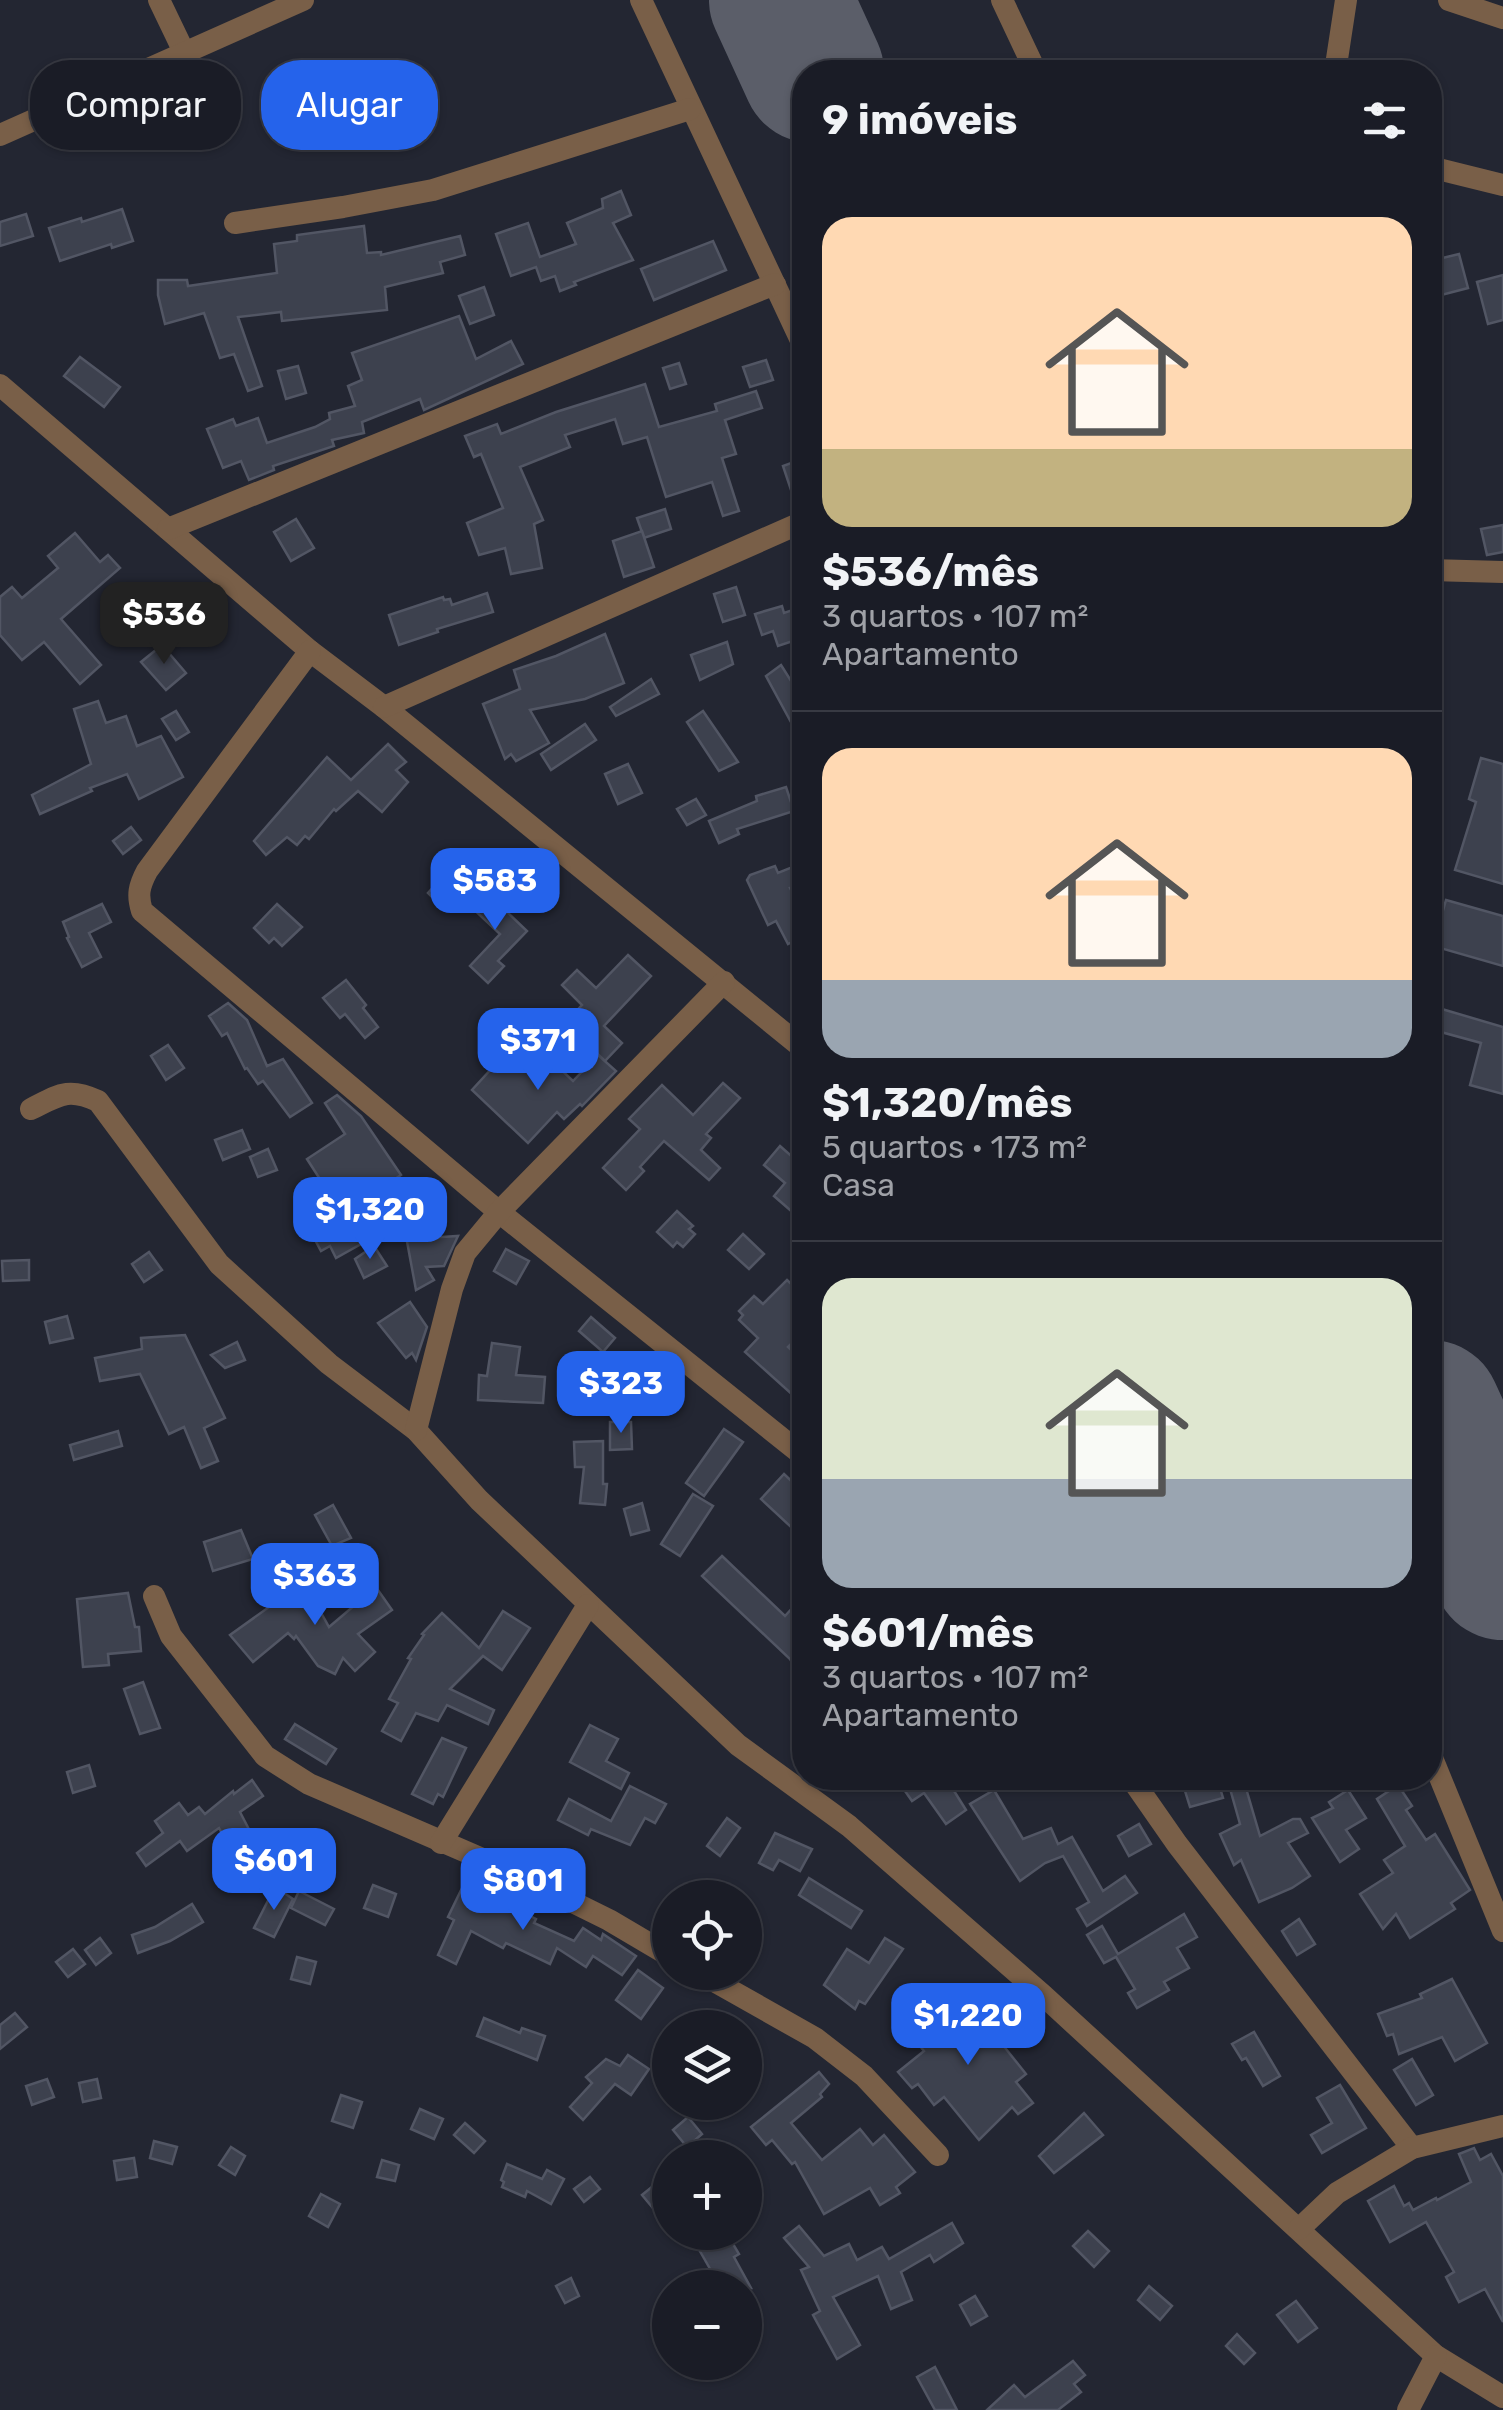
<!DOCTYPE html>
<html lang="pt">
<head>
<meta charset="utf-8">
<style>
	:root { --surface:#1a1c26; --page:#272932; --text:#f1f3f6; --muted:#9fa1a7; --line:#383a43; --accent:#2563eb }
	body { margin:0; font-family:Rubik,sans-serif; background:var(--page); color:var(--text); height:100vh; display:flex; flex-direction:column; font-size:38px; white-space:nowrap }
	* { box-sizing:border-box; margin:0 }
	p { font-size:32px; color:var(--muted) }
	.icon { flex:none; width:55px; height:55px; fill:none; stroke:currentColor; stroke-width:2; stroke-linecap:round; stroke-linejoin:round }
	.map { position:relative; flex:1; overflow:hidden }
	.side { position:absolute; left:792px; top:60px; width:650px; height:1730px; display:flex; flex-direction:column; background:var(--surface); border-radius:40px; box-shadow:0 2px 8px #0004,0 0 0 2px var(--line) }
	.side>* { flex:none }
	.guide { position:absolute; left:30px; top:60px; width:612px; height:90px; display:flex; gap:20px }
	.fabs { position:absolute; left:652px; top:1880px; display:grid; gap:20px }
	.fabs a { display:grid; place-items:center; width:110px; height:110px; border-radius:50%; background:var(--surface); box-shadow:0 2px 8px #0004,0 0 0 2px var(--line); font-size:50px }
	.price { position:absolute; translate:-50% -85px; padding:0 22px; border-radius:20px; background:var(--accent); color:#fff; font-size:32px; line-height:65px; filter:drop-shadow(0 2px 5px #0008) }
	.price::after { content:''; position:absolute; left:50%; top:60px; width:30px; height:22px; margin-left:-15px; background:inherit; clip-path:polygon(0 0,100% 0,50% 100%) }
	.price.selected { background:#222; color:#fff }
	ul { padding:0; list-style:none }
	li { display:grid; align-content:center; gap:20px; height:530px; padding:0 30px }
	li+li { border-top:2px solid var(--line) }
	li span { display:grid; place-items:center; height:310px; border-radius:30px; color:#555 }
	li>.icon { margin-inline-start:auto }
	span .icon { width:180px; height:180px; fill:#fffc; stroke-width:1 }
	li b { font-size:42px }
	h2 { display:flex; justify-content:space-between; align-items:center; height:120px; padding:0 30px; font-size:42px }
	.chip { padding:0 35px; border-radius:40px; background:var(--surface); box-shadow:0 2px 8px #0004,0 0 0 2px var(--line); font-size:35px; line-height:90px }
	.chip.selected { background:var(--accent); color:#fff }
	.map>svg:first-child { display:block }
</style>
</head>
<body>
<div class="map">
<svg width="1503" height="2410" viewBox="0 0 1503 2410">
	<rect width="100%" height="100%" fill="#232632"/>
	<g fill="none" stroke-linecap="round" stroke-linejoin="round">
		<g stroke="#5b5e69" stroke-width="142">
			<path d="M780,0L813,72"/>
			<path d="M1430,1411L1503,1569"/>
		</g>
	</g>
	<g fill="#3d414e" stroke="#525664" stroke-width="2.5">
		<path d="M621,191L631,215L613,223L633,260L574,282L576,285L560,291L555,276L541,281L536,267L511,276L496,234L528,223L540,257L576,244L567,223L603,208L602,199Z"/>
		<path d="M122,209L133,241L112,248L111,244L60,261L49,228L81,218L82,222Z"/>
		<path d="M26,214L33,236L0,246V222Z"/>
		<path d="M364,226L367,253L381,252V255L460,236L465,255L440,262L443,273L385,287L387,310L282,321L281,312L238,317L262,386L248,391L234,354L220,358L204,313L165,324L158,295V280H187L188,286L277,273L274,244L297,241V235Z"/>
		<path d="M713,241L726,270L654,300L641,269Z"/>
		<path d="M1459,254L1468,288L1430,298V261Z"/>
		<path d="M1503,275V320L1488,324L1477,282Z"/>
		<path d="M484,287L494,315L470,324L459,296Z"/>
		<path d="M459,316L476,359L511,341L523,364L424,410L420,399L362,422L364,433L332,440L334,446L273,466L274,470L249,480L241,461L223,468L207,429L233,419L236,426L258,418L267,443L315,427L330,419L329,413L355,406L348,386L362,380L352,353Z"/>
		<path d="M80,357L120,387L104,407L64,376Z"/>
		<path d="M766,360L773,380L750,387L743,367Z"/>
		<path d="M679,363L686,384L670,389L663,368Z"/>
		<path d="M298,366L306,393L286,399L278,371Z"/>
		<path d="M645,384L659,427L717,411L715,404L756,391L762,408L725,420L736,454L722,458L739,511L723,516L712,482L666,497L647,437L623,444L615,419L565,435L570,447L520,467L543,520L534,524L542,568L511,574L505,548L479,555L467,523L503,508L481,454L474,457L465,436L497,424L501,434L556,412Z"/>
		<path d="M805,458V506L797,508L783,466Z"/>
		<path d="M665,509L671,529L644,538L637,518Z"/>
		<path d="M296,519L314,548L291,561L274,532Z"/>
		<path d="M1503,525V552L1487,555L1481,529Z"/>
		<path d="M642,531L654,567L624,577L613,541Z"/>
		<path d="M75,533L100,562L108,555L120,568L61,619L101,665L80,684L44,642L22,660L0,635V597L12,587L22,598L58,568L48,556Z"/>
		<path d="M736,587L745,615L723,622L714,594Z"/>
		<path d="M487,593L493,612L437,629L438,632L399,645L389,615L443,597L444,600L450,599L452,605Z"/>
		<path d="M782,606L784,613L805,606V637L778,646L773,631L762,635L755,614Z"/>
		<path d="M166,615L181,633L166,646L150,629Z"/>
		<path d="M605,634L624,683L585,699L530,710L549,743L516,761L511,754L505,759L483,704L520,689L514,670L556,656Z"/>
		<path d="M727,642L733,664L700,680L691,655Z"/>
		<path d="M162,645L186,673L166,690L141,662Z"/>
		<path d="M781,665L805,703V748L766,676Z"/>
		<path d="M651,679L659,694L616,716L610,707Z"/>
		<path d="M98,701L106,723L126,716L137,746L161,736L183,777L139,799L127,774L90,788L92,791L40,814L32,795L91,764L74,709Z"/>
		<path d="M176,711L189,732L176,740L162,719Z"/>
		<path d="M703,711L738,762L719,771L687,722Z"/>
		<path d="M585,724L596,740L551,770L541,754Z"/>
		<path d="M388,744L406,762L396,770L408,782L382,812L358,791L336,811L334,809L309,839L305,836L297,845L287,837L266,855L254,841L327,757L351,780Z"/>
		<path d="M1481,758L1503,764V884L1455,870L1476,802L1469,799Z"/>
		<path d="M628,764L642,793L618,804L605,774Z"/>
		<path d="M786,787L794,811L737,829L739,834L719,843L709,821L757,801L756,796Z"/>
		<path d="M696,799L706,815L687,825L677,809Z"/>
		<path d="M131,827L141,840L123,854L113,841Z"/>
		<path d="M805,862V882L790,888L805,918V935L788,944L776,921L768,925L747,880L750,875L775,866L778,873Z"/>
		<path d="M446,873L459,886L440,905L428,893Z"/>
		<path d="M485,886L511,910L508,913L527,931L498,961L504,966L488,983L470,966L500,934L468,904Z"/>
		<path d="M1446,900L1503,916V966L1433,946Z"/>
		<path d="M102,904L111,922L89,933L101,957L82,967L67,938L69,937L63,922Z"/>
		<path d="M277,904L302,927L282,946L274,938L269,943L254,928Z"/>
		<path d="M628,955L651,976L604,1026L622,1043L605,1061L565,1023L582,1005L562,985L577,970L596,988Z"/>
		<path d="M346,980L366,1005L363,1008L378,1027L365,1038L345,1014L340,1018L323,998Z"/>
		<path d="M228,1003L247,1020L267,1066L283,1059L312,1103L290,1117L263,1081L258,1084L247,1068L245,1069L227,1033L222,1036L209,1016Z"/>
		<path d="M1435,1007L1503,1027V1094L1470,1085L1481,1043L1430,1029Z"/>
		<path d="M168,1045L184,1068L166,1080L151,1056Z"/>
		<path d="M506,1053L538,1080L554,1063L573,1081L598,1055L616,1071L582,1106L580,1104L564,1119L557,1112L528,1143L472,1090Z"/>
		<path d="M723,1083L740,1098L706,1134L711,1138L701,1150L720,1168L709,1180L664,1141L640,1167L644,1171L626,1190L603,1168L640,1129L629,1119L662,1085L693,1115Z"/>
		<path d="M337,1095L361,1116L401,1175L395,1179L422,1235L426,1234L427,1238L458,1236L444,1266L426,1267L434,1280L416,1290L403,1220L396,1224L378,1188L343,1212L361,1244L336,1258L330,1246L321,1251L307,1225L318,1219L316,1214L336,1204L307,1159L345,1134L325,1103Z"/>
		<path d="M242,1130L250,1149L223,1160L215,1140Z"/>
		<path d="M780,1146L805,1168V1223L774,1196L785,1183L764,1165Z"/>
		<path d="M268,1149L277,1170L258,1177L250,1157Z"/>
		<path d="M677,1211L693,1226L689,1229L695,1234L683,1247L677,1242L673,1247L657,1232Z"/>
		<path d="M743,1234L764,1254L749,1269L728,1250Z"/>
		<path d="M374,1246L387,1266L364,1278L355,1259Z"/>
		<path d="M506,1249L529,1261L516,1284L494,1271Z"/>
		<path d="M149,1252L162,1270L144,1282L132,1264Z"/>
		<path d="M29,1260V1280L3,1281L2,1261Z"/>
		<path d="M787,1280L805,1297V1330L788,1347L805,1363V1386L795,1397L745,1352L758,1338L739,1320L743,1315L739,1311L754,1296L763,1304Z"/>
		<path d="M410,1302L427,1327L416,1360L412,1353L406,1358L378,1323Z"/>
		<path d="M67,1316L73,1338L50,1343L45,1322Z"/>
		<path d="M591,1317L615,1338L603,1352L579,1331Z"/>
		<path d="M185,1335L225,1418L204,1428L218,1461L201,1468L184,1427L169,1434L140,1374L100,1381L95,1358L142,1349L141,1338Z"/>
		<path d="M237,1342L245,1360L225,1368L211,1355Z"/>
		<path d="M492,1343L520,1347L516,1375L545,1377L543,1403L478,1400L479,1375L487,1376Z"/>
		<path d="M610,1422H631L632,1449L610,1450Z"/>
		<path d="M724,1429L743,1442L704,1496L686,1483Z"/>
		<path d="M118,1431L122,1446L74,1460L70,1445Z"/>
		<path d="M603,1441V1484H607L605,1505L580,1503L584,1467H575L574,1442Z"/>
		<path d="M784,1474L805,1494V1540L761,1499Z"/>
		<path d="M693,1494L713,1506L680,1556L661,1544Z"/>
		<path d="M642,1503L649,1530L631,1535L624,1509Z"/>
		<path d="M333,1505L351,1538L332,1546L315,1515Z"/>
		<path d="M241,1530L253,1559L213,1571L204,1542Z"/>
		<path d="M722,1556L785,1616L805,1594V1683L790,1659L702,1576Z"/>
		<path d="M304,1582L329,1627L355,1605L351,1599L373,1583L392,1610L358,1634L375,1652L355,1671L343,1658L335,1674L318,1666L296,1636L294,1639L288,1633L253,1662L230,1635Z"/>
		<path d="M128,1593L135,1627H139L141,1651L108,1654L109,1665L83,1667L77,1599Z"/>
		<path d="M503,1611L530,1628L502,1670L483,1656L450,1689L494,1710L488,1724L447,1705L438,1721L416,1713L401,1741L382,1731L398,1703L389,1699L411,1659L408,1658L424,1635L422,1634L442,1613L479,1648Z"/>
		<path d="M143,1682L160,1728L140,1734L124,1689Z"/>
		<path d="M295,1724L336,1749L326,1764L285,1739Z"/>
		<path d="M590,1725L618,1739L606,1761L629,1773L621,1789L570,1762Z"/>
		<path d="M442,1738L466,1748L443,1797L438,1794L433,1804L412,1794Z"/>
		<path d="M89,1765L95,1786L73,1793L67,1772Z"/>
		<path d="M910,1778H946L966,1810L946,1824L924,1793L912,1801L900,1784Z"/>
		<path d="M1181,1778H1217L1223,1798L1190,1807Z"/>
		<path d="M1227,1778H1243L1260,1836L1293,1819H1300L1308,1833L1288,1843L1310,1876L1292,1888L1259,1902L1241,1860L1234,1865L1220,1834L1240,1824Z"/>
		<path d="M252,1780L263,1796L240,1812L256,1843L234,1854L219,1828L187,1851L180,1841L146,1866L137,1853L163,1833L155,1821L179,1803L188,1815L199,1807L205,1814L233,1791L234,1794Z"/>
		<path d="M1398,1785L1412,1806L1406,1810L1426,1840L1435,1834L1470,1890L1451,1903L1455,1909L1410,1938L1396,1914L1383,1929L1360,1894L1393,1873L1384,1860L1405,1846L1377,1799Z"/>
		<path d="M630,1786L666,1804L655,1823L645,1818L630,1845L591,1829L588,1835L558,1820L569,1799L611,1821Z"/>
		<path d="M994,1790L1023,1839L1051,1828L1058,1844L1072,1837L1103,1891L1125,1876L1137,1893L1087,1926L1077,1909L1089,1902L1063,1856L1045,1863L1020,1881L970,1804Z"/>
		<path d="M1348,1790L1366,1818L1346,1830L1359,1849L1340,1862L1312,1818L1333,1808L1329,1802Z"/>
		<path d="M727,1818L740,1828L720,1856L707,1846Z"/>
		<path d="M1139,1824L1151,1844L1129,1856L1118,1836Z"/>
		<path d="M775,1833L812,1849L800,1871L779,1860L773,1870L759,1863Z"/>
		<path d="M809,1878L862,1911L851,1928L799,1895Z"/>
		<path d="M465,1882L536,1919L534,1923L574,1941L583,1928L601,1940L603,1934L636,1956L622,1975L593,1956L586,1967L557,1948L550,1964L506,1943L503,1948L471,1931L456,1964L438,1955L454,1920L448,1917Z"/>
		<path d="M373,1885L396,1894L388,1917L364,1908Z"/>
		<path d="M275,1887L293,1899L274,1937L254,1928Z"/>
		<path d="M299,1891L334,1909L325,1925L291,1908Z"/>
		<path d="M192,1904L203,1922L170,1941L138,1953L132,1935L155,1927Z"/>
		<path d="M1184,1914L1197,1937L1177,1948L1189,1968L1164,1982L1169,1990L1137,2008L1128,1993L1135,1989L1116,1957L1104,1963L1087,1935L1102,1926L1118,1954Z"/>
		<path d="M1299,1919L1315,1944L1297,1955L1282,1931Z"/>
		<path d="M100,1938L111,1953L96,1965L85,1950Z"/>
		<path d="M885,1938L903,1949L865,2004L859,2001L855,2009L824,1985L847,1949L869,1963Z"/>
		<path d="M73,1949L85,1964L68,1977L56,1962Z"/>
		<path d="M297,1957L316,1962L310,1984L291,1979Z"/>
		<path d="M638,1970L663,1988L641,2019L616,2000Z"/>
		<path d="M1452,1979L1487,2043L1455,2061L1442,2037L1399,2054L1393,2034L1387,2036L1378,2014L1422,1998L1420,1994Z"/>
		<path d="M973,1998L996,2027L999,2025L1009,2038L1002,2044L1026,2074L1016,2082L1033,2103L1018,2114L1012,2107L979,2140L944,2097L934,2105L918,2084L912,2088L898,2072L924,2051L912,2036L946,2009L951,2016Z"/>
		<path d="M15,2013L27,2027L0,2049V2025Z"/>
		<path d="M484,2018L520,2033L522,2028L545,2036L537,2060L477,2036Z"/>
		<path d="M1254,2032L1280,2076L1263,2086L1246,2058L1242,2060L1232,2044Z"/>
		<path d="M628,2055L649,2069L631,2095L615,2084L583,2120L570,2107L592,2083L586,2077L606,2059L620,2066Z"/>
		<path d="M1412,2059L1433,2095L1416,2105L1394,2070Z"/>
		<path d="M819,2072L829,2084L820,2094L822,2097L791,2123L822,2160L860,2129L873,2145L884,2135L915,2172L896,2187L900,2193L880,2205L870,2188L824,2214L795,2162L792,2164L772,2140L766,2145L751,2127Z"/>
		<path d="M47,2079L54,2097L32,2105L26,2086Z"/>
		<path d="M97,2079L101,2098L83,2102L79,2083Z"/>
		<path d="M1340,2085L1366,2128L1322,2153L1311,2135L1332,2123L1317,2098Z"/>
		<path d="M341,2095L362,2102L353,2128L332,2121Z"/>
		<path d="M420,2109L443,2119L434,2139L411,2129Z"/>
		<path d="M1084,2113L1103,2135L1054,2173L1039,2156Z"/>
		<path d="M688,2117L702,2134L687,2147L673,2130Z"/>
		<path d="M465,2123L485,2141L474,2153L454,2135Z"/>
		<path d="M154,2141L177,2147L172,2164L150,2158Z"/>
		<path d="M231,2147L245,2156L235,2175L219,2165Z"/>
		<path d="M1474,2148L1480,2160L1491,2154L1503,2176V2322L1485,2289L1459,2302L1446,2277L1454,2272L1426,2222L1390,2242L1368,2201L1394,2186L1404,2206L1409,2203L1413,2210L1436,2198L1437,2200L1471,2182L1459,2154Z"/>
		<path d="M134,2158L137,2177L117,2180L114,2161Z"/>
		<path d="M382,2160L399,2165L395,2181L377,2177Z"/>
		<path d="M507,2164L542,2179L547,2170L564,2179L551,2204L527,2191L525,2197L502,2187L504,2182L501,2180Z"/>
		<path d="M590,2177L600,2189L584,2202L574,2189Z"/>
		<path d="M658,2182L670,2197V2202L657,2213L642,2195Z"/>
		<path d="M321,2194L340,2204L328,2227L309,2216Z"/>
		<path d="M952,2223L963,2243L934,2262L930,2255L901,2272L912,2300L891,2309L878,2276L833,2297L860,2345L837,2359L813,2315L820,2311L801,2270L809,2267L784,2238L799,2226L824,2256L849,2244L857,2260L882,2247L889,2259Z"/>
		<path d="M1088,2231L1109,2251L1094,2267L1073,2246Z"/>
		<path d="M700,2232H726L739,2254L734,2257L751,2288H721L697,2246L706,2241Z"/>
		<path d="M571,2278L579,2296L565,2303L556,2286Z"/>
		<path d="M1149,2286L1172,2306L1160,2320L1138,2300Z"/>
		<path d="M975,2296L987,2316L971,2325L960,2305Z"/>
		<path d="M1296,2301L1317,2328L1298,2342L1277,2315Z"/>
		<path d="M1237,2334L1255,2353L1244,2364L1226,2346Z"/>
		<path d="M1073,2361L1085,2375L1074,2384L1081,2392L1058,2410H987L1014,2385L1025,2397Z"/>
		<path d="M935,2367L957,2410H935L917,2377Z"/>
	</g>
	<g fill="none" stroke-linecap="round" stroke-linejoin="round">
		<g stroke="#795f48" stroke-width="22">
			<path d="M159,0L184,52"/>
			<path d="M641,0L805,349"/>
			<path d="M1002,0L1036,72"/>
			<path d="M1449,0L1503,18"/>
			<path d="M1335,72L1346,0"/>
			<path d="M0,135L303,0"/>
			<path d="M1430,167L1503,185"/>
			<path d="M235,223L343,207L433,190L690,109"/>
			<path d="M0,385L310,651L384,707L805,1050"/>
			<path d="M168,529L775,284"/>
			<path d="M1430,570L1503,572"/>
			<path d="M310,651L147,871C139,886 137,895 142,911L499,1212L805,1457"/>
			<path d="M384,707L805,521"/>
			<path d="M31,1109C59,1095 68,1087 98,1101L219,1264L329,1364L416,1430L479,1500L738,1745L849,1826L1044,1996L1436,2356L1503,2397"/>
			<path d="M416,1430L452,1289L465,1253L499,1212L724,982"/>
			<path d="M154,1596L171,1636L265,1756L309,1784L508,1870L609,1920L670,1956"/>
			<path d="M1430,1753L1503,1931"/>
			<path d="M1131,1778L1177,1844L1412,2148"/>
			<path d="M441,1843L588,1605"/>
			<path d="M698,1972L815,2038L864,2076L938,2155"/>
			<path d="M1299,2229L1337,2193L1412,2148L1503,2126"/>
			<path d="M1408,2410L1436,2356"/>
		</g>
	</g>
</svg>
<div class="fabs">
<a><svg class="icon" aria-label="locate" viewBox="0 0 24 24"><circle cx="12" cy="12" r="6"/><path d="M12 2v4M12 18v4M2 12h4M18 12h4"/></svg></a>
<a><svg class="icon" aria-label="layers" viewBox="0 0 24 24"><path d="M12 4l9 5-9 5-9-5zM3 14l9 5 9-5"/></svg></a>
<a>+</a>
<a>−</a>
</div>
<b class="price selected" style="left:164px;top:667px">$536</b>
<b class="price" style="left:495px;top:933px">$583</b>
<b class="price" style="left:538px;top:1093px">$371</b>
<b class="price" style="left:370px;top:1262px">$1,320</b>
<b class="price" style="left:621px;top:1436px">$323</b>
<b class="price" style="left:315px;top:1628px">$363</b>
<b class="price" style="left:274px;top:1913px">$601</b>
<b class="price" style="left:523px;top:1933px">$801</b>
<b class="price" style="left:968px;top:2068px">$1,220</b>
<div class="guide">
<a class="chip">Comprar</a>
<a class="chip selected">Alugar</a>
</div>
<section class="side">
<h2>9 imóveis<svg class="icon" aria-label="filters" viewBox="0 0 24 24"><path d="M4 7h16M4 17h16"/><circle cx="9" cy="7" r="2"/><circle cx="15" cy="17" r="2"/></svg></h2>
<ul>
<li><span style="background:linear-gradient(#ffd9b3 75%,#c2b280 0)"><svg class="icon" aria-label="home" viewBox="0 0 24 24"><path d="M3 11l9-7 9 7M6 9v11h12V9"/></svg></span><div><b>$536/mês</b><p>3 quartos · 107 m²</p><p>Apartamento</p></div></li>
<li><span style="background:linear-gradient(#ffd9b3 75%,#9aa5b1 0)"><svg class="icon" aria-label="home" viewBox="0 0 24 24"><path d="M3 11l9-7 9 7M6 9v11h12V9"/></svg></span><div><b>$1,320/mês</b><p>5 quartos · 173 m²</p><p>Casa</p></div></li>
<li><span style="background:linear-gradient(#dfe7d0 65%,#9aa5b1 0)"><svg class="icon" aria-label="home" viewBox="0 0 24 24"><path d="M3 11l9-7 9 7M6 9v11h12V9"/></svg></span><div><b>$601/mês</b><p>3 quartos · 107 m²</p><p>Apartamento</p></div></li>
</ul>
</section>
</div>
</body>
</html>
